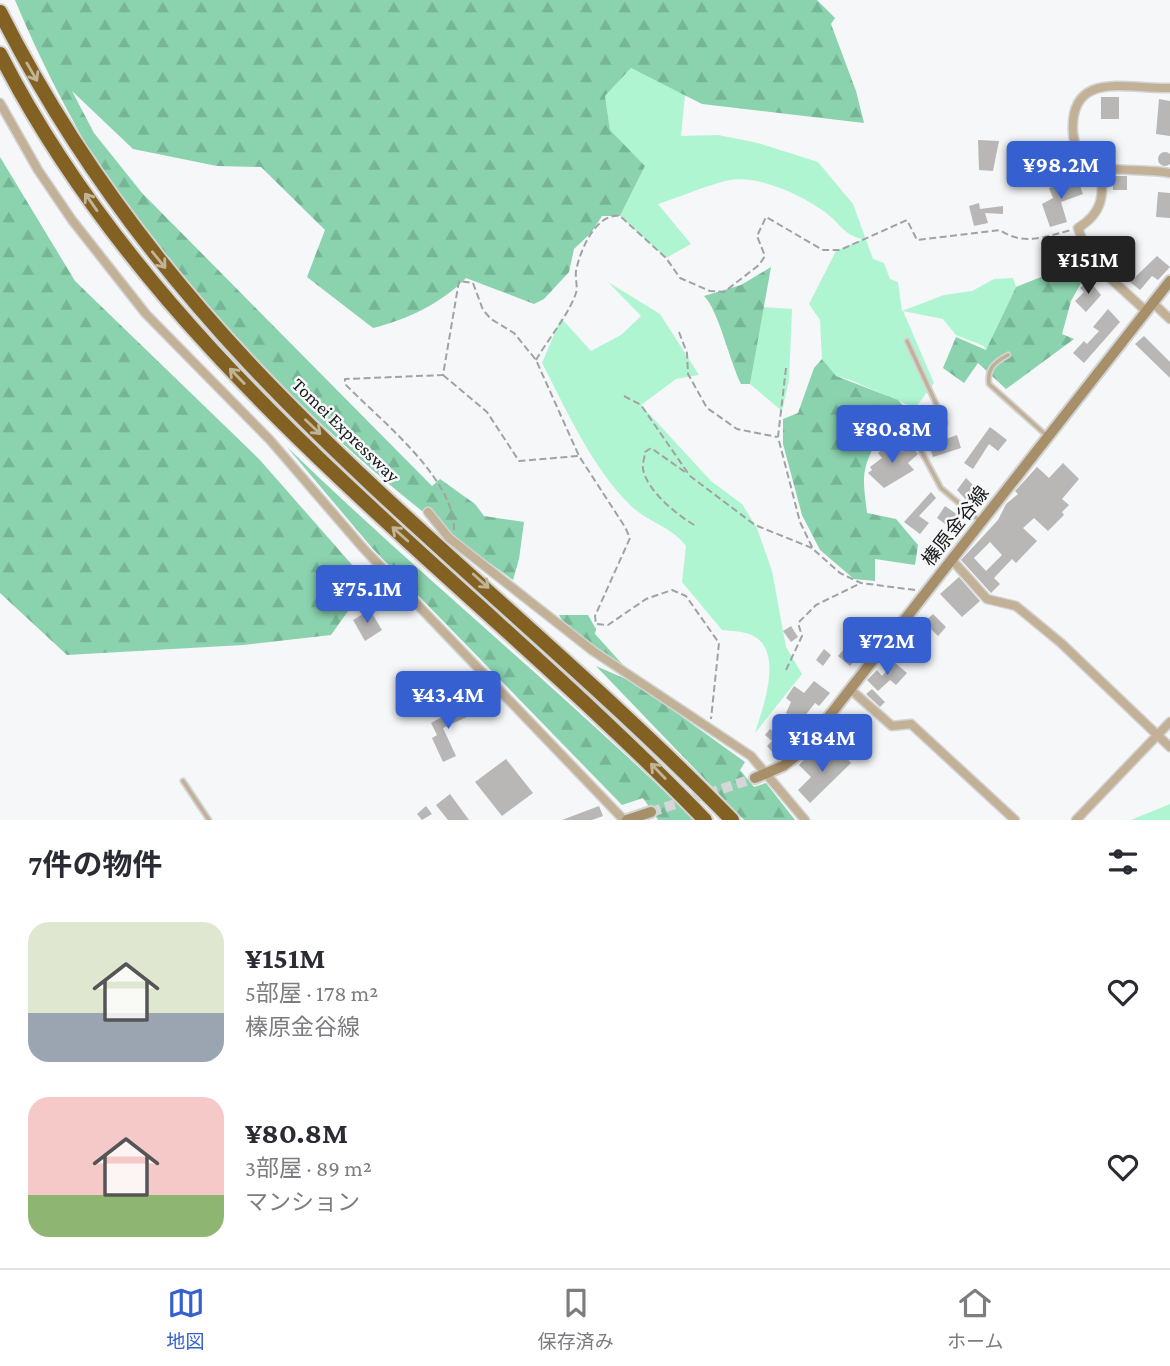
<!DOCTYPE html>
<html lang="ja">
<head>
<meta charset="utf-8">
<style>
	:root { --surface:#fff; --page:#f2f2f3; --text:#2b2b33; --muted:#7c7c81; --line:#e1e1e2; --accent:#365fcf }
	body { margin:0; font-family:"Crimson Pro","Noto Sans JP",serif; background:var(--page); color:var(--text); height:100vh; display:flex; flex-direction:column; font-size:26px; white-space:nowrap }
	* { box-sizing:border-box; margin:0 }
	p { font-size:23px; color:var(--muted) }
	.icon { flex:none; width:38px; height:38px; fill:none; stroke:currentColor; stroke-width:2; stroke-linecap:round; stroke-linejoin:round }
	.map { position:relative; height:820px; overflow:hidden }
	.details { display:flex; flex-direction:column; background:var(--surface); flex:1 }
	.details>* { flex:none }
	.price { position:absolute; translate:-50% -60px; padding:0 16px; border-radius:7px; background:var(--accent); color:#fff; font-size:23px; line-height:46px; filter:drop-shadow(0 2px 4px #0008) }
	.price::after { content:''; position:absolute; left:50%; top:42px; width:21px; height:16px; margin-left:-10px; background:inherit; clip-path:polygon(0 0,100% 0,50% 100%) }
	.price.active { background:#222; color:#fff }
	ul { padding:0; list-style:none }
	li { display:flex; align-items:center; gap:21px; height:175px; padding:0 28px }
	li span { display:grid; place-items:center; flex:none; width:196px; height:140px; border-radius:21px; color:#555 }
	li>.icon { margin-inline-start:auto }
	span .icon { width:84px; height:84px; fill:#fffc; stroke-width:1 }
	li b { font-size:30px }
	h2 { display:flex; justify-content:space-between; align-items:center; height:84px; padding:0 28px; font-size:30px }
	.menu { display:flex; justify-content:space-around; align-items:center; height:98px; border-top:2px solid var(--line); background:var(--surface); font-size:19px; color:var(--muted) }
	.menu a { display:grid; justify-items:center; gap:4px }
	.menu .active { color:var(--accent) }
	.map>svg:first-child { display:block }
</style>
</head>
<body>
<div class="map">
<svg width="1170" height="820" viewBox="0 0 1170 820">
	<defs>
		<pattern id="forest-firs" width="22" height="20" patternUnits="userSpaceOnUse" patternTransform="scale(1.75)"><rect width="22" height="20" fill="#8ad3ae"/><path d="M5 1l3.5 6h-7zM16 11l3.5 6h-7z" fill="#76b595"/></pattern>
	</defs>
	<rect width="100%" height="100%" fill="#f5f7f8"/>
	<g fill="#b0f5d2">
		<path d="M631,68L685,95L681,136L718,135L758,143L818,162L853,204L873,259L884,263L890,279L898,282L902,311L944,295L972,291L994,279L1013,278L1016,287L986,350L984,346L956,335L943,319L903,311L934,383L915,408L848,379L835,376L822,359L820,320L809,304L836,251L863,239C844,236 839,222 825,212C800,194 756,173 725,181C702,187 680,197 658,204L691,244L666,258L620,216L645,166L610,131L605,96Z"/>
		<path d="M608,282L660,314L699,375L676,379L641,405L711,481L742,504L757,528L772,571L786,647L802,674L755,733C763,707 786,647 749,634C741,631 731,631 722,630L682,582L686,546C671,526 647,522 630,505C591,466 567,411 542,363L561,318L591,351L621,335L641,316Z"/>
		<path d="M763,307L792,309L789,380L782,411L750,384Z"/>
		<path d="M1170,804V820H1131Z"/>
	</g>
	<g fill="url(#forest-firs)">
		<path d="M15,0H817L835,18L831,24L856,91L864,123L702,104L631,68L605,96L610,130L645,166L620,216H602L591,233L574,249L569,272L544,299L534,304L466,278C442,303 406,320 373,328L307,277L325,230L261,167L217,166L133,149L72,91L94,133L142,193L432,486L440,479L475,504L484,516L524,522L519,559L513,580C380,485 255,372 156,242C138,219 116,196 101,170C69,116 39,58 15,0Z"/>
		<path d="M0,157L75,281L259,459L368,583L331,635L243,645L67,655L0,593Z"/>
		<path d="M1059,259L1080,271L1084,278L1071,301L1062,334L1074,339L1006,389L978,363L964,383L943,368L956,337L986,350L1016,287L1051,273Z"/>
		<path d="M771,267L750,384H741C730,362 718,309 704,296L741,285Z"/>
		<path d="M822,359L836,376L898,400L928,433L878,439C860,471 863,478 867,513L896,519L918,545L915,565L875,559V581L854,579L820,550L802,515L783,444V419L798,413L814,368Z"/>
		<path d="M287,447C419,575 562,691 694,820H658L643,798L622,805L373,549Z"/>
		<path d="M559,615H588L596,629L595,634L624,666C602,653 571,638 559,615Z"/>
		<path d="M596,666L635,683L745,762L740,770L754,787L766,783L795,820H744Z"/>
	</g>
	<g fill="#b8b7b6" fill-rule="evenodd">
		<rect x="1101" y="97" width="18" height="22"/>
		<path d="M1159,99L1170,101V136L1156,134Z"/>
		<path d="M978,140L999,141L993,171L979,170Z"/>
		<circle cx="1165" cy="159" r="7"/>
		<path d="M1112,176H1127V190H1113Z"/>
		<path d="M1077,178L1083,194L1061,202L1067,222L1050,227L1042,204L1053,198L1049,188Z"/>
		<path d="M1158,192L1170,193V218L1156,217Z"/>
		<path d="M979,203L980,209L1003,206V214L985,213L988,223L974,226L969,206Z"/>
		<path d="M1075,244L1085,264L1065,267L1063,249Z"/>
		<path d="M1157,256L1170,267L1158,280L1152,276L1140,290L1130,282Z"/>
		<path d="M1086,266L1093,272L1083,283L1076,277Z"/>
		<path d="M1089,280L1101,295L1086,312L1075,301L1084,292L1080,288Z"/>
		<path d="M1108,309L1120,322L1084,363L1073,353L1084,341L1087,344L1099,331L1093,327Z"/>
		<path d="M1144,336L1170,362V378L1135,344Z"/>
		<path d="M990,427L1007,440L998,451L989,444L973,469L964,463Z"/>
		<path d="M957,435L961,448L933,457L929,445Z"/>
		<path d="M891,441L902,452L910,445L918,454L908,463L914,470L884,488L868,473L872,470L870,467L882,458L878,453Z"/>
		<path d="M1063,463L1079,479L1062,499L1069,505L1062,512L1064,515L1048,531L1034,518L1023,528L1037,541L1016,563L1012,559L994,578L1000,584L991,593L961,560L998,520L1006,504L1018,494L1015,491L1037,467L1049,478ZM990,542L1002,555L986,571L974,558Z"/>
		<path d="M966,478L981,493L970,504L957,490Z"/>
		<path d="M931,492L936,498L919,516L929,523L920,534L904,522Z"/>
		<path d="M945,506L965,520L956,532L937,518Z"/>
		<path d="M959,577L980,601L962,617L940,594Z"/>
		<path d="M370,610L382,630L365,641L353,620Z"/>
		<path d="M933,614L946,627L938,636L924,622Z"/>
		<path d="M916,622L925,631L917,639L915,637L895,662L887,655Z"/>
		<path d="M791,626L798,637L791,642L783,631Z"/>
		<path d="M824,649L831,655L823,666L816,660Z"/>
		<path d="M844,649L856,659L850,666L838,656Z"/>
		<path d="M894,662L907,673L896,685L890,680L878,691L867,680L877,670L882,676Z"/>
		<path d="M814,681L830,693L819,706L815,703L800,722L786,713L791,702L786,698L794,686L804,693Z"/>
		<path d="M872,689L885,702L880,707L866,694Z"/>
		<path d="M463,702L469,716L443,728L456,756L443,762L432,738L437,735L431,723L455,710L452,706Z"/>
		<path d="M780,726L794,741L785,752L781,748L774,754L767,746L772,741L765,735L770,729L774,732Z"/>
		<path d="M835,733L841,738L832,748L826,742Z"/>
		<path d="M839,749L851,763L810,803L798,790L811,777L799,765L809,754L822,765Z"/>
		<path d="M506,759L533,793L502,816L475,782Z"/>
		<path d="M450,794L469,820H448L436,805Z"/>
		<path d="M426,806L432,814L422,820L417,814Z"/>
		<path d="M599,806L603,816L592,820H562Z"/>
	</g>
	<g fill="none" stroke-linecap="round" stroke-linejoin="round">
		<path stroke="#d4d6d7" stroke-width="10" stroke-dasharray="10 5" stroke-linecap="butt" d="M651,812L755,778"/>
		<defs>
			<g id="lane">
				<path d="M907,341L945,423L939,433L915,442"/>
				<path d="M1008,355C995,362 987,368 989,384L1046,435"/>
				<path d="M882,425L899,426L919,447L941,488L980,521"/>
				<path d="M183,781L209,820"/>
			</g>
			<g id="street">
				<path d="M1170,88C1130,90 1069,68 1073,133C1074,144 1080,160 1090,164C1111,173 1146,168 1170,173"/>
				<path d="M0,103L38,170L72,220L146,314L270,440L363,548L624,820"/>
				<path d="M1101,168C1104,195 1103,213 1078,228L1089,259L1146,311"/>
				<path d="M1153,303L1170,319"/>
				<path d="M428,512L449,538L593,651L751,756L805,820"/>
				<path d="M952,560L987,599L1016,606L1061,643L1170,747"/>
				<path d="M850,689L892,726L911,724L1015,820"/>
				<path d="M1076,820L1170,722"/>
			</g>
			<g id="secondary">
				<path d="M755,778L783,766L801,752L1170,281"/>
				<path d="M627,820L651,812"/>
			</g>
			<g id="highway">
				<path d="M0,12C65,141 149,256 248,362C399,523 577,661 732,820"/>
				<path d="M0,54C161,370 465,571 705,820"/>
			</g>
		</defs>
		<use href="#lane" stroke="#d2d3d4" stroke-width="7"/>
		<use href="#street" stroke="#d2d3d4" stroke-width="11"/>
		<use href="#secondary" stroke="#d2d3d4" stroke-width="14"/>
		<use href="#highway" stroke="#d2d3d4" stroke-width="18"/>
		<g stroke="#a1a2a3" stroke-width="2" stroke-dasharray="7 3.5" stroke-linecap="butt">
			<path d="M679,332L687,353L688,374L707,408L737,429L777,437"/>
			<path d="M536,360C548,339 568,316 576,293C578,287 575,278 576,271C580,251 595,213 620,216L666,258L680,278L710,291L724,292L759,265L765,256L757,236L766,217L823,250H840L907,220L917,240L1000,230C1023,246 1045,237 1071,230"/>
			<path d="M786,368L778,437L800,522L813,549L840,573L861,583L915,590"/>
			<path d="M443,375L487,412L519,461L578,456"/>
			<path d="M624,396L641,405L690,476L755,525L812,548"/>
			<path d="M685,472L651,448L645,452C645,457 642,464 643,469C647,491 678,516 696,526"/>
			<path d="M454,530C455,478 379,419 345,384V379L443,375L459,281L473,283L483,310L491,319L514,333L536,360L579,456L625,527L630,538L595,616L596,624L608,625L646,599L672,590L686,596L719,643L711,719"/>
			<path d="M786,670L802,636L798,623L816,605L859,584"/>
		</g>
		<use href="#lane" stroke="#c2b197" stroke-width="3.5"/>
		<use href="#street" stroke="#c2b197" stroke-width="8"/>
		<use href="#secondary" stroke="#a78f69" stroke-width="10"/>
		<use href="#highway" stroke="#836123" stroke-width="14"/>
	</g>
	<defs><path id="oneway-shaft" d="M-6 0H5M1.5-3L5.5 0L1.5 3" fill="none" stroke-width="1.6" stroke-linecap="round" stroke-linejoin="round" transform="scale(1.75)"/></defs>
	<g stroke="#c2b498">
		<use href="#oneway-shaft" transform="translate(32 72) rotate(60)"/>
		<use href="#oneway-shaft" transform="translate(91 202) rotate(-125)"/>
		<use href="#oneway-shaft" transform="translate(159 260) rotate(51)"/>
		<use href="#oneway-shaft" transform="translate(237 376) rotate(-134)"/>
		<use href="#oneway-shaft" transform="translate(313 427) rotate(44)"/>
		<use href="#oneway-shaft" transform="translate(400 534) rotate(-138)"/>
		<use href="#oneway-shaft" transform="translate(481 581) rotate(42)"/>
		<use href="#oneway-shaft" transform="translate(658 771) rotate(-134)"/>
	</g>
	<g text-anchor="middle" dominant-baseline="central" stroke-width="5" stroke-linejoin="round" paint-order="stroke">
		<g font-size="19" fill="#181919" stroke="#f5f7f8">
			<text transform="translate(346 430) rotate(44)">Tomei Expressway</text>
			<text transform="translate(955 526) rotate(-52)">榛原金谷線</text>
		</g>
	</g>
</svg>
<b class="price" style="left:1061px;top:201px">¥98.2M</b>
<b class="price active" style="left:1088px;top:296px">¥151M</b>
<b class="price" style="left:892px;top:465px">¥80.8M</b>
<b class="price" style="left:367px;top:625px">¥75.1M</b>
<b class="price" style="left:887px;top:677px">¥72M</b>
<b class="price" style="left:448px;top:731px">¥43.4M</b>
<b class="price" style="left:822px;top:774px">¥184M</b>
</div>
<section class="details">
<h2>7件の物件<svg class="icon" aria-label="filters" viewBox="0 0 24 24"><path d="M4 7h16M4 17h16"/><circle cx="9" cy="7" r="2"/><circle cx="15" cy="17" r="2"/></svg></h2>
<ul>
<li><span style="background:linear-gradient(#dfe7d0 65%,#9aa5b1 0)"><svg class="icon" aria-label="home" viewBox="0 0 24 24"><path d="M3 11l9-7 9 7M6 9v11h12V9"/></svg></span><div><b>¥151M</b><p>5部屋 · 178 m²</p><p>榛原金谷線</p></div><svg class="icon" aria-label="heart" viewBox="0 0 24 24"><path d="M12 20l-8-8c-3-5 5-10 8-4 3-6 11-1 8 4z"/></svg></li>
<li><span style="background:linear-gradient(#f6c9c9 70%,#8fb573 0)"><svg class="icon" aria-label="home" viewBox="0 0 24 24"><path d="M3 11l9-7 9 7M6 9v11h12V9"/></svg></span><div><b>¥80.8M</b><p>3部屋 · 89 m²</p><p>マンション</p></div><svg class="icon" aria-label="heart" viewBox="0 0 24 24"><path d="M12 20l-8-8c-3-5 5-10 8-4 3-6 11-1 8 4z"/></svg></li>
</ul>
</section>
<nav class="menu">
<a class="active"><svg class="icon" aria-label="map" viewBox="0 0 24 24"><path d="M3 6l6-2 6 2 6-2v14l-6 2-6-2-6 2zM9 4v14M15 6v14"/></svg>地図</a>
<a><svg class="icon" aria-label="saved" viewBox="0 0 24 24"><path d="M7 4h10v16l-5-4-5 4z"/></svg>保存済み</a>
<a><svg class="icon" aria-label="home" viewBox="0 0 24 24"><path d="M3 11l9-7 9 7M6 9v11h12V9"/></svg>ホーム</a>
</nav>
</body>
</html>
